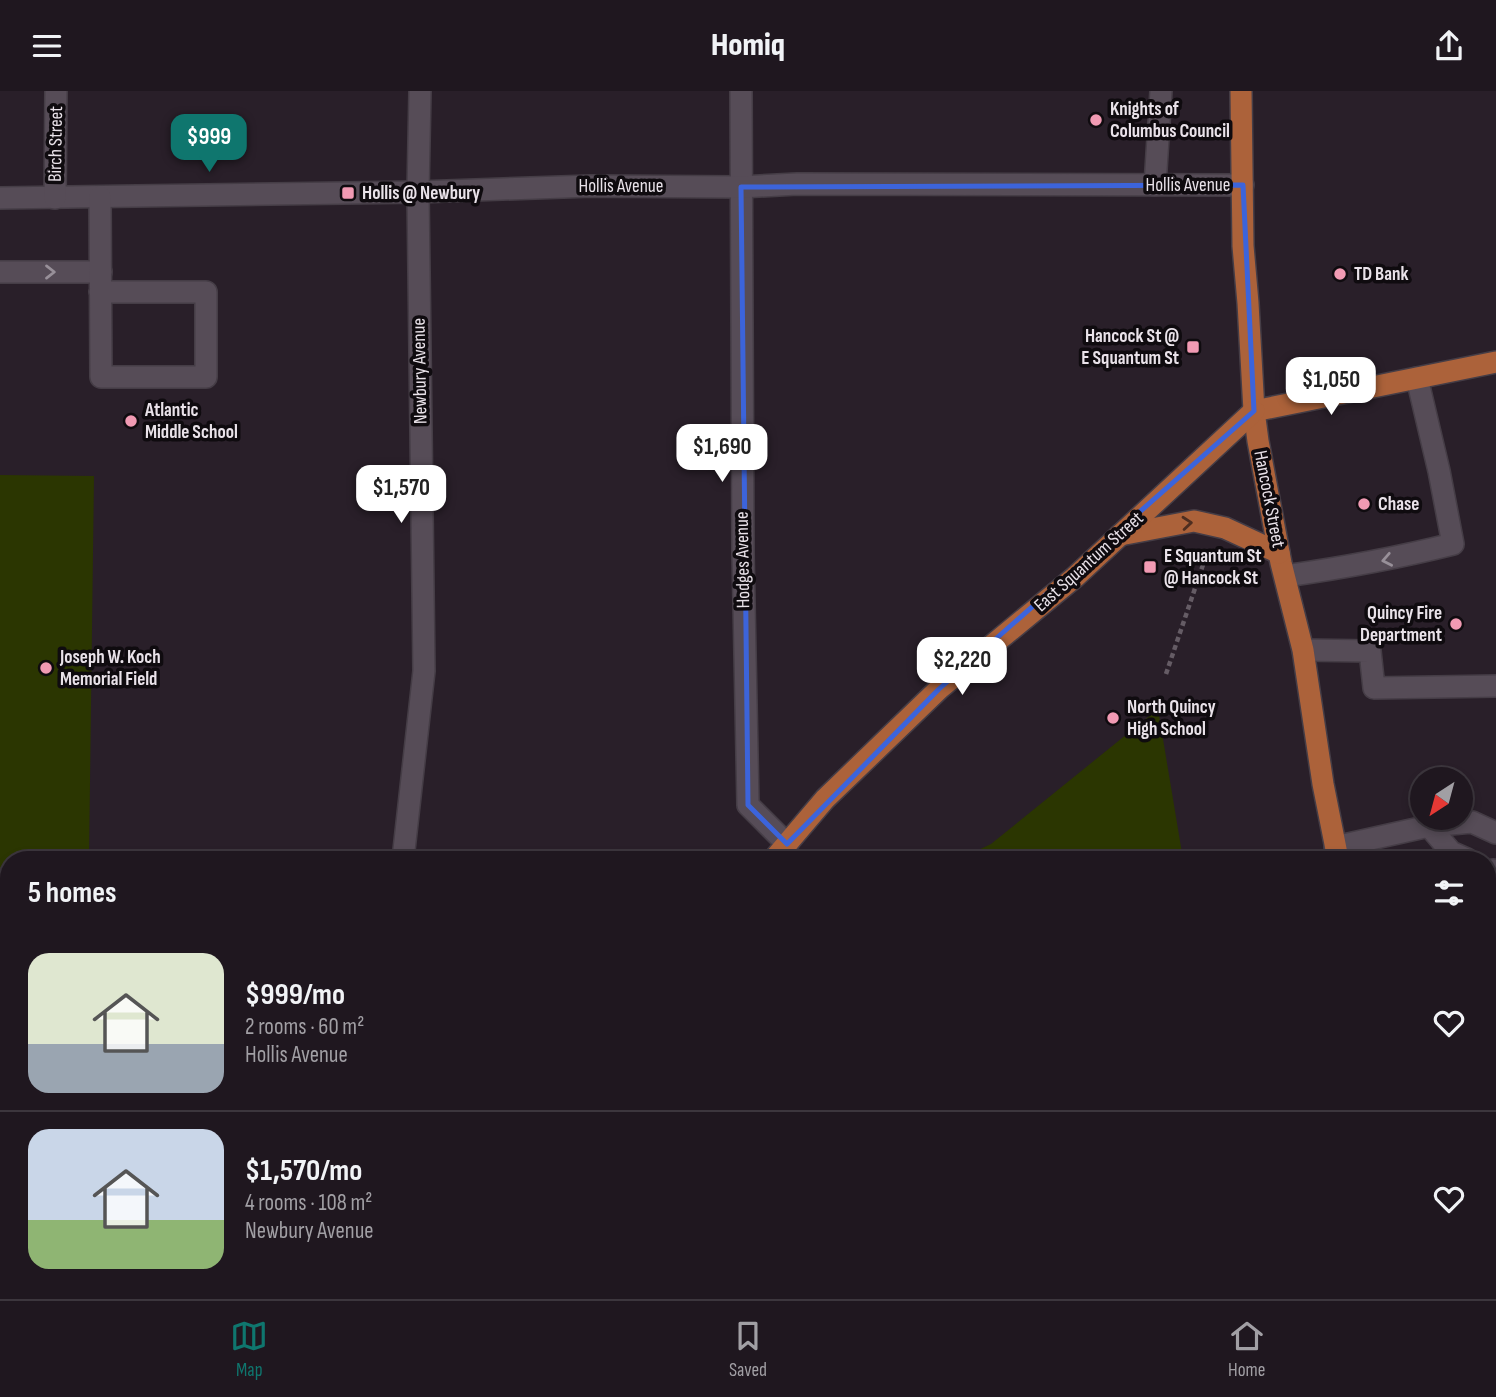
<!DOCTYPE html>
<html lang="en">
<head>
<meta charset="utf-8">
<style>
	:root { --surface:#1f171f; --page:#2c242c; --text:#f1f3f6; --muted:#a19fa4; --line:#3c363d; --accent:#0f766e }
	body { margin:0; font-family:"Sofia Sans Condensed",sans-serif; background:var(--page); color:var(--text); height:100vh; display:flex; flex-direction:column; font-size:26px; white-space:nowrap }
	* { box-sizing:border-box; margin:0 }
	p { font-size:23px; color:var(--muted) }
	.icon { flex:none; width:38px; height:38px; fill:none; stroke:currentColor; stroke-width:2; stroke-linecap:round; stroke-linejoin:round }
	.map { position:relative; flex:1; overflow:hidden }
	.side { position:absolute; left:0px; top:760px; width:1496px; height:450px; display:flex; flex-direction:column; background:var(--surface); border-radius:28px 28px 0 0; box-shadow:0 4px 10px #0003,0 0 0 2px var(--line) }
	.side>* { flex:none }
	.needle { width:46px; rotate:216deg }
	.fabs { position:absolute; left:1410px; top:676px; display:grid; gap:14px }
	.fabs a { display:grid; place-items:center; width:63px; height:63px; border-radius:50%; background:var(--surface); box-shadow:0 4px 10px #0003,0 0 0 2px var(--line); font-size:35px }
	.price { position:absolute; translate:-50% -60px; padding:0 16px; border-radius:14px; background:#fff; color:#222; font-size:23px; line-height:46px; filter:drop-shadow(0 2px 4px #0008) }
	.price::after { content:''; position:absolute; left:50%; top:42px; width:21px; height:16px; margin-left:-10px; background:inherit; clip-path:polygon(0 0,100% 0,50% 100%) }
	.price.current { background:var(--accent); color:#fff }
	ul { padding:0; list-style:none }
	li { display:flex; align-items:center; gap:21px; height:175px; padding:0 28px }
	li+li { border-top:2px solid var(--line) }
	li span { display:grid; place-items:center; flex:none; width:196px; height:140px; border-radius:21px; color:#555 }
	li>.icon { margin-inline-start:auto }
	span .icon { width:84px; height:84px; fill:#fffc; stroke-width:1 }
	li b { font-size:30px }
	h2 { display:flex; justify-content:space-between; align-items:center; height:84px; padding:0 28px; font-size:30px }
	header { display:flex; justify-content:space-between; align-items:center; height:91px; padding:0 28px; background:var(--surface); font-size:32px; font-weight:800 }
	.dock { display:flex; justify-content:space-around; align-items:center; height:98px; border-top:2px solid var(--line); background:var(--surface); font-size:19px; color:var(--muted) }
	.dock a { display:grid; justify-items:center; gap:4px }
	.dock .current { color:var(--accent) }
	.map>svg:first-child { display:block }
</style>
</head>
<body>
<header><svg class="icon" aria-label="menu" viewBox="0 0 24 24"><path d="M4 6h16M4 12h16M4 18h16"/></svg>Homiq<svg class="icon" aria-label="share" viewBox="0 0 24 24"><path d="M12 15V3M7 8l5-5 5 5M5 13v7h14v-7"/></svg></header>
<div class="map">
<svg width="1496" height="1208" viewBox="0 0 1496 1208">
	<rect width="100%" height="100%" fill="#291f29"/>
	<g fill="#2b3601">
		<path d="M0,384L94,385L89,768H9V824H0Z"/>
		<path d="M1158,618L1183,768H959L991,753Z"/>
	</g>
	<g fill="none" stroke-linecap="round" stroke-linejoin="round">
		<defs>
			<g id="minor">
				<path d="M741,0L743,462L748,714L787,753"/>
				<path d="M1155,94L1161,0"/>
				<path d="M0,107L418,101L591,95L741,96L797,93L1243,94"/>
				<path d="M55,107L56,0"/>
				<path d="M0,181H101"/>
				<path d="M100,201H206V286H101L100,106"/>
				<path d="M1285,485C1342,477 1397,467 1453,453L1439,380L1417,287"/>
				<path d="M1303,559L1370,560L1374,597L1496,595"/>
				<path d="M1429,735L1451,761L1467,768"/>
				<path d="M1335,756L1429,735L1472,731L1496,742"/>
				<path d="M403,768L424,580L418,101L420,0"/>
				<path d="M1493,779L1496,797"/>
				<path d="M1488,914L1496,913"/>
				<path d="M405,1200L411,1208"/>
				<path d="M360,1208L361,1200"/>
				<path d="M549,1208L554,1200"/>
				<path d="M768,1208L770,1200"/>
				<path d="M1349,1208V1207L1371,1200"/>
			</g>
			<g id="major">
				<path d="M1241,0L1243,155L1248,212L1254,320L1258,350L1281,472L1303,559L1323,693L1338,768"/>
				<path d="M1254,320L1496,271"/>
				<path d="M1120,444L1194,430L1225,437L1279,462"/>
				<path d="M774,768L825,708L939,598L1075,486L1254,320"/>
				<path d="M1420,1200L1421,1208"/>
				<path d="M76,1208L110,1200"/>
			</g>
		</defs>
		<use href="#minor" stroke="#453d46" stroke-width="24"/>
		<use href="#major" stroke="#453d46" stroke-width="24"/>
		<g stroke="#655c65" stroke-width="4.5" stroke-dasharray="5 3.5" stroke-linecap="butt">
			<path d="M1166,583L1207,462"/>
			<path d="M1488,1191L1496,1190"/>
		</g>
		<use href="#minor" stroke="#564c57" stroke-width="21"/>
		<use href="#major" stroke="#ac623a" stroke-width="21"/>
	</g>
	<defs><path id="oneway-chevron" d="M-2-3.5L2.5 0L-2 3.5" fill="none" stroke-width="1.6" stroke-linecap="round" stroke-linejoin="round" transform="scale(1.75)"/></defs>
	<g stroke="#989099">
		<use href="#oneway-chevron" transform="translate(50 181)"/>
		<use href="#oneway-chevron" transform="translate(1387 469) rotate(169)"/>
	</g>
	<use stroke="#4e2e20" href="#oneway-chevron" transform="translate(1187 432) rotate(-5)"/>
	<path fill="none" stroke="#3c64db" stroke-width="5" stroke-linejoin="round" d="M1243,94L1254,320L939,598L787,753L748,714L741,96Z"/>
	<g fill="#f19ab3" stroke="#0f0b0f" stroke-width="2.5">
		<circle cx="1096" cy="29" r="7"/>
		<rect x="341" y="95" width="14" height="14" rx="3.5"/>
		<circle cx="1340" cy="183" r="7"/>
		<rect x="1186" y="249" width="14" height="14" rx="3.5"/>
		<circle cx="131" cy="330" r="7"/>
		<circle cx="1364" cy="413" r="7"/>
		<rect x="1143" y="469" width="14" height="14" rx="3.5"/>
		<circle cx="1456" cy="533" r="7"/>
		<circle cx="46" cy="577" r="7"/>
		<circle cx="1113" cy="627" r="7"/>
	</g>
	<g text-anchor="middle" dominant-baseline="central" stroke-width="7" stroke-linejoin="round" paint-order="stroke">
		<g font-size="19" font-weight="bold" fill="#e9e2e9" stroke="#0f0b0f" text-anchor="start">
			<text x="1110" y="18">Knights of<tspan x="1110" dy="22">Columbus Council</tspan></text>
			<text x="362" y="102">Hollis @ Newbury</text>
			<text x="1354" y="183">TD Bank</text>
			<text x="1179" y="245" text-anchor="end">Hancock St @<tspan x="1179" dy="22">E Squantum St</tspan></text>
			<text x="145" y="319">Atlantic<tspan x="145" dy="22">Middle School</tspan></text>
			<text x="1378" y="413">Chase</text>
			<text x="1164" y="465">E Squantum St<tspan x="1164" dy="22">@ Hancock St</tspan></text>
			<text x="1442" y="522" text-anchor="end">Quincy Fire<tspan x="1442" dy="22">Department</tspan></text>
			<text x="60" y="566">Joseph W. Koch<tspan x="60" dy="22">Memorial Field</tspan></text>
			<text x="1127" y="616">North Quincy<tspan x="1127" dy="22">High School</tspan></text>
		</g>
		<g font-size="19" fill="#e9e2e9" stroke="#0f0b0f">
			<text transform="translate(56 53) rotate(-89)">Birch Street</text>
			<text x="1188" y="94">Hollis Avenue</text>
			<text x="621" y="95">Hollis Avenue</text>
			<text transform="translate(420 280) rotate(-91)">Newbury Avenue</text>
			<text transform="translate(1269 408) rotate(79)">Hancock Street</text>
			<text transform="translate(743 469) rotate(-91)">Hodges Avenue</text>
			<text transform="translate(1089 471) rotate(-42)">East Squantum Street</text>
		</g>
	</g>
</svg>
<div class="fabs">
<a><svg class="needle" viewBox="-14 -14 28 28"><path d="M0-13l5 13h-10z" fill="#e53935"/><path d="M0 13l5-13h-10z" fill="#a19fa4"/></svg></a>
</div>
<b class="price current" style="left:209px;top:83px">$999</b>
<b class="price" style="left:1331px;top:326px">$1,050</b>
<b class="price" style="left:722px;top:393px">$1,690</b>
<b class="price" style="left:401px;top:434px">$1,570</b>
<b class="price" style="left:962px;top:606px">$2,220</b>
<section class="side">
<h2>5 homes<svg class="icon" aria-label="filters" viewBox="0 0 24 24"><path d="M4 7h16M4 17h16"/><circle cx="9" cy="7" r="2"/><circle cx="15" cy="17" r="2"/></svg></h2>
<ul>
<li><span style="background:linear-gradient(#dfe7d0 65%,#9aa5b1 0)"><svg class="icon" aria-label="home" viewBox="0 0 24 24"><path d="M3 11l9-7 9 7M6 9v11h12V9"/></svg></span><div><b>$999/mo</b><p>2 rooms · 60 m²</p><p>Hollis Avenue</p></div><svg class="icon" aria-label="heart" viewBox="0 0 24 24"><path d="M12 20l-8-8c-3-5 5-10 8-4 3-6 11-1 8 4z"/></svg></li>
<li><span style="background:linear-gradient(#c9d6e8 65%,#8fb573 0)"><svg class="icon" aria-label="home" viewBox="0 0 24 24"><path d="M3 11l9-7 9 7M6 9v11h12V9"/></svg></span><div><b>$1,570/mo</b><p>4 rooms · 108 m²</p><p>Newbury Avenue</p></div><svg class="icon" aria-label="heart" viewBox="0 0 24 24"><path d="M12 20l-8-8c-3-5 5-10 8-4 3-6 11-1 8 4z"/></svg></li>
</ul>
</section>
</div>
<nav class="dock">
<a class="current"><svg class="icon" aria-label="map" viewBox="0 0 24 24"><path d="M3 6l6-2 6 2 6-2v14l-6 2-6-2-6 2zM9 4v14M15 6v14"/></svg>Map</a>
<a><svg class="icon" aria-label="saved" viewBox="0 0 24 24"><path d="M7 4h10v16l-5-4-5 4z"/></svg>Saved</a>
<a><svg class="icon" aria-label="home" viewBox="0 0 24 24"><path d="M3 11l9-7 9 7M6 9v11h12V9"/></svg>Home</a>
</nav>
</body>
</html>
